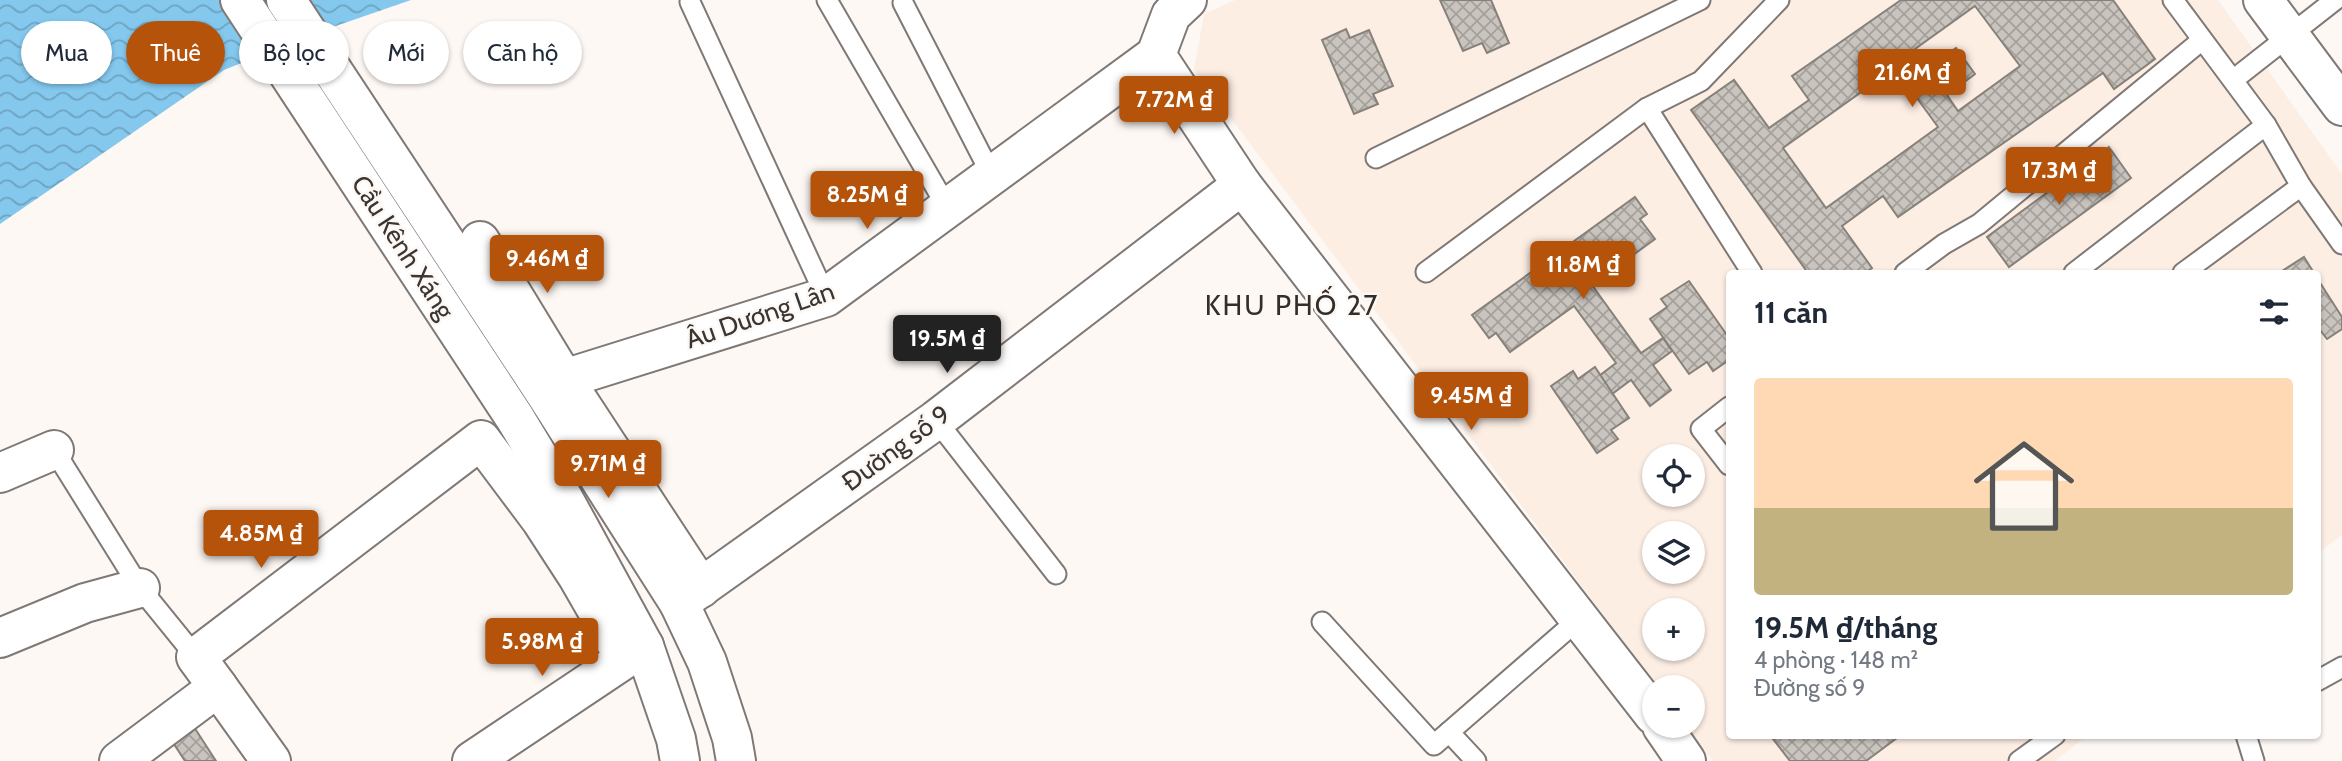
<!DOCTYPE html>
<html lang="vi">
<head>
<meta charset="utf-8">
<style>
	:root { --surface:#fff; --page:#f6f6f7; --text:#1f2937; --muted:#747a83; --accent:#b45309 }
	body { margin:0; font-family:Cabin,sans-serif; background:var(--page); color:var(--text); height:100vh; display:flex; flex-direction:column; font-size:26px; white-space:nowrap }
	* { box-sizing:border-box; margin:0 }
	p { font-size:23px; color:var(--muted) }
	.icon { flex:none; width:38px; height:38px; fill:none; stroke:currentColor; stroke-width:2; stroke-linecap:round; stroke-linejoin:round }
	.map { position:relative; flex:1; overflow:hidden }
	.sheet { position:absolute; left:1726px; top:270px; width:595px; height:469px; display:flex; flex-direction:column; background:var(--surface); border-radius:7px; box-shadow:0 2px 5px #0004 }
	.sheet>* { flex:none }
	.top-card { position:absolute; left:21px; top:21px; width:665px; height:63px; display:flex; gap:14px }
	.tools { position:absolute; left:1642px; top:444px; display:grid; gap:14px }
	.tools a { display:grid; place-items:center; width:63px; height:63px; border-radius:50%; background:var(--surface); box-shadow:0 2px 5px #0004; font-size:35px }
	.price { position:absolute; translate:-50% -60px; padding:0 16px; border-radius:7px; background:var(--accent); color:#fff; font-size:23px; line-height:46px; filter:drop-shadow(0 2px 4px #0008) }
	.price::after { content:''; position:absolute; left:50%; top:42px; width:21px; height:16px; margin-left:-10px; background:inherit; clip-path:polygon(0 0,100% 0,50% 100%) }
	.price.current { background:#222; color:#fff }
	ul { padding:0; list-style:none }
	li { display:grid; align-content:center; gap:14px; height:371px; padding:0 28px }
	li span { display:grid; place-items:center; height:217px; border-radius:7px; color:#555 }
	li>.icon { margin-inline-start:auto }
	span .icon { width:126px; height:126px; fill:#fffc; stroke-width:1 }
	li b { font-size:30px }
	h2 { display:flex; justify-content:space-between; align-items:center; height:84px; padding:0 28px; font-size:30px }
	.chip { padding:0 24px; border-radius:32px; background:var(--surface); box-shadow:0 2px 5px #0004; font-size:24px; line-height:63px }
	.chip.current { background:var(--accent); color:#fff }
	.map>svg:first-child { display:block }
</style>
</head>
<body>
<div class="map">
<svg width="2342" height="761" viewBox="0 0 2342 761">
	<defs>
		<pattern id="water-waves" width="16" height="10" patternUnits="userSpaceOnUse" patternTransform="scale(1.75)"><rect width="16" height="10" fill="#84c8ee"/><path d="M0 5q4-4 8 0t8 0" fill="none" stroke="#6da3c1"/></pattern>
		<pattern id="building-cross-hatch" width="8" height="8" patternUnits="userSpaceOnUse" patternTransform="scale(1.75)"><rect width="8" height="8" fill="#cac4be"/><path d="M0 0l8 8M0 8l8-8" fill="none" stroke="#a5a09b"/></pattern>
	</defs>
	<rect width="100%" height="100%" fill="#fef8f4"/>
	<path fill="#fdeee4" fill-rule="evenodd" d="M1235,0H2218L2342,174V535L2317,554V273H1729V735H2088L2055,761H1713L1686,726H1692V688H1658L1194,69L1204,14ZM1654,457H1692V495H1654ZM1654,534H1692V572H1654ZM1654,611H1692V649H1654Z"/>
	<path fill="url(#water-waves)" d="M0,0H411L330,28L224,70L0,224Z"/>
	<g fill="url(#building-cross-hatch)" stroke="#86817b" stroke-width="2" fill-rule="evenodd">
		<path d="M1440,0H1491L1509,43L1487,53L1482,43L1463,51Z"/>
		<path d="M1901,0H2113L2155,59L2114,89L2103,73L1898,217L1883,196L1842,226L1872,268L1865,273H1808L1691,110L1734,80L1769,128L1809,100L1792,76ZM1975,6L2020,66L1958,111L1947,95L1975,74L1956,48L1929,67L1915,49ZM1895,68L1938,127L1826,208L1783,148Z"/>
		<path d="M1346,29L1350,38L1369,30L1393,86L1373,94L1378,104L1354,114L1322,40Z"/>
		<path d="M2109,147L2131,178L2009,267L1987,237Z"/>
		<path d="M1635,197L1647,214L1640,219L1655,239L1592,285L1641,353L1663,338L1672,351L1653,365L1671,390L1650,406L1631,380L1612,394L1599,376L1616,363L1574,306L1510,352L1496,333L1489,338L1472,315Z"/>
		<path d="M2304,257L2314,273H2283L2282,271Z"/>
		<path d="M2317,278L2342,317V329L2327,339L2320,330L2317,332Z"/>
		<path d="M1689,281L1729,338V360L1713,371L1707,362L1689,374L1650,319L1667,307L1661,299Z"/>
		<path d="M1595,367L1629,418L1611,430L1618,439L1597,453L1551,386L1573,371L1578,379Z"/>
		<path d="M194,727L216,761H185L172,741Z"/>
		<path d="M1770,735H1901L1866,761H1790Z"/>
	</g>
	<g fill="none" stroke-linecap="round" stroke-linejoin="round">
		<defs>
			<g id="service">
				<path d="M827,0L947,207"/>
				<path d="M2173,0L2266,125L2301,186L2342,244"/>
				<path d="M690,2L826,297"/>
				<path d="M903,3L991,174"/>
				<path d="M2233,80L2335,0"/>
				<path d="M1647,108L1752,273"/>
				<path d="M1376,158L1700,0"/>
				<path d="M1426,272L1647,108L1701,81L1779,0"/>
				<path d="M1905,273L1944,244L1979,224L2202,40"/>
				<path d="M2074,273L2266,125"/>
				<path d="M2183,273L2301,186"/>
				<path d="M1729,407L1701,429L1729,465"/>
				<path d="M936,420L1056,574"/>
				<path d="M54,450L140,588L196,657"/>
				<path d="M1322,622L1434,745L1579,619"/>
				<path d="M2317,681L2342,667"/>
				<path d="M1449,732L1476,761"/>
				<path d="M2246,735L2254,761"/>
				<path d="M2019,761L2055,735"/>
			</g>
			<g id="minor">
				<path d="M1242,185L1654,715"/>
				<path d="M480,241L564,379L701,588"/>
				<path d="M564,379L826,297L1156,55"/>
				<path d="M0,473L54,450"/>
				<path d="M0,638L85,603L140,588"/>
				<path d="M218,687L271,761"/>
				<path d="M1662,726L1686,761"/>
				<path d="M119,761L218,687L196,657L481,440L541,520L578,577L624,657"/>
				<path d="M472,761L644,646"/>
			</g>
			<g id="tertiary">
				<path d="M2263,0L2342,106"/>
				<path d="M679,603L936,420L1242,185L1156,55L1171,15L1187,0"/>
			</g>
			<g id="primary">
				<path d="M240,0L515,418L562,496L644,646L676,739L680,761"/>
				<path d="M286,0L547,396L679,603L707,662L732,738L736,761"/>
			</g>
		</defs>
		<use href="#service" stroke="#7f7874" stroke-width="23"/>
		<use href="#minor" stroke="#7f7874" stroke-width="42"/>
		<use href="#tertiary" stroke="#7f7874" stroke-width="42"/>
		<use href="#primary" stroke="#7f7874" stroke-width="42"/>
		<use href="#service" stroke="#fff" stroke-width="19"/>
		<use href="#minor" stroke="#fff" stroke-width="38"/>
		<use href="#tertiary" stroke="#fff" stroke-width="38"/>
		<use href="#primary" stroke="#fff" stroke-width="38"/>
	</g>
	<g text-anchor="middle" dominant-baseline="central" stroke-width="5" stroke-linejoin="round" paint-order="stroke">
		<g font-size="26" fill="#383533" stroke="#fef8f4">
			<text transform="translate(403 247) rotate(57)">Cầu Kênh Xáng</text>
			<text transform="translate(760 315) rotate(-19)">Âu Dương Lân</text>
			<text transform="translate(896 448) rotate(-36)">Đường số 9</text>
		</g>
		<g font-size="28" letter-spacing="2" fill="#342e2a" stroke="#fef8f4">
			<text x="1292" y="305">KHU PHỐ 27</text>
		</g>
	</g>
</svg>
<div class="tools">
<a><svg class="icon" aria-label="locate" viewBox="0 0 24 24"><circle cx="12" cy="12" r="6"/><path d="M12 2v4M12 18v4M2 12h4M18 12h4"/></svg></a>
<a><svg class="icon" aria-label="layers" viewBox="0 0 24 24"><path d="M12 4l9 5-9 5-9-5zM3 14l9 5 9-5"/></svg></a>
<a>+</a>
<a>−</a>
</div>
<b class="price" style="left:1912px;top:109px">21.6M ₫</b>
<b class="price" style="left:1174px;top:136px">7.72M ₫</b>
<b class="price" style="left:2059px;top:207px">17.3M ₫</b>
<b class="price" style="left:867px;top:231px">8.25M ₫</b>
<b class="price" style="left:547px;top:295px">9.46M ₫</b>
<b class="price" style="left:1583px;top:301px">11.8M ₫</b>
<b class="price current" style="left:947px;top:375px">19.5M ₫</b>
<b class="price" style="left:1471px;top:432px">9.45M ₫</b>
<b class="price" style="left:608px;top:500px">9.71M ₫</b>
<b class="price" style="left:261px;top:570px">4.85M ₫</b>
<b class="price" style="left:542px;top:678px">5.98M ₫</b>
<div class="top-card">
<a class="chip">Mua</a>
<a class="chip current">Thuê</a>
<a class="chip">Bộ lọc</a>
<a class="chip">Mới</a>
<a class="chip">Căn hộ</a>
</div>
<section class="sheet">
<h2>11 căn<svg class="icon" aria-label="filters" viewBox="0 0 24 24"><path d="M4 7h16M4 17h16"/><circle cx="9" cy="7" r="2"/><circle cx="15" cy="17" r="2"/></svg></h2>
<ul>
<li><span style="background:linear-gradient(#ffd9b3 60%,#c2b280 0)"><svg class="icon" aria-label="home" viewBox="0 0 24 24"><path d="M3 11l9-7 9 7M6 9v11h12V9"/></svg></span><div><b>19.5M ₫/tháng</b><p>4 phòng · 148 m²</p><p>Đường số 9</p></div></li>
</ul>
</section>
</div>
</body>
</html>
